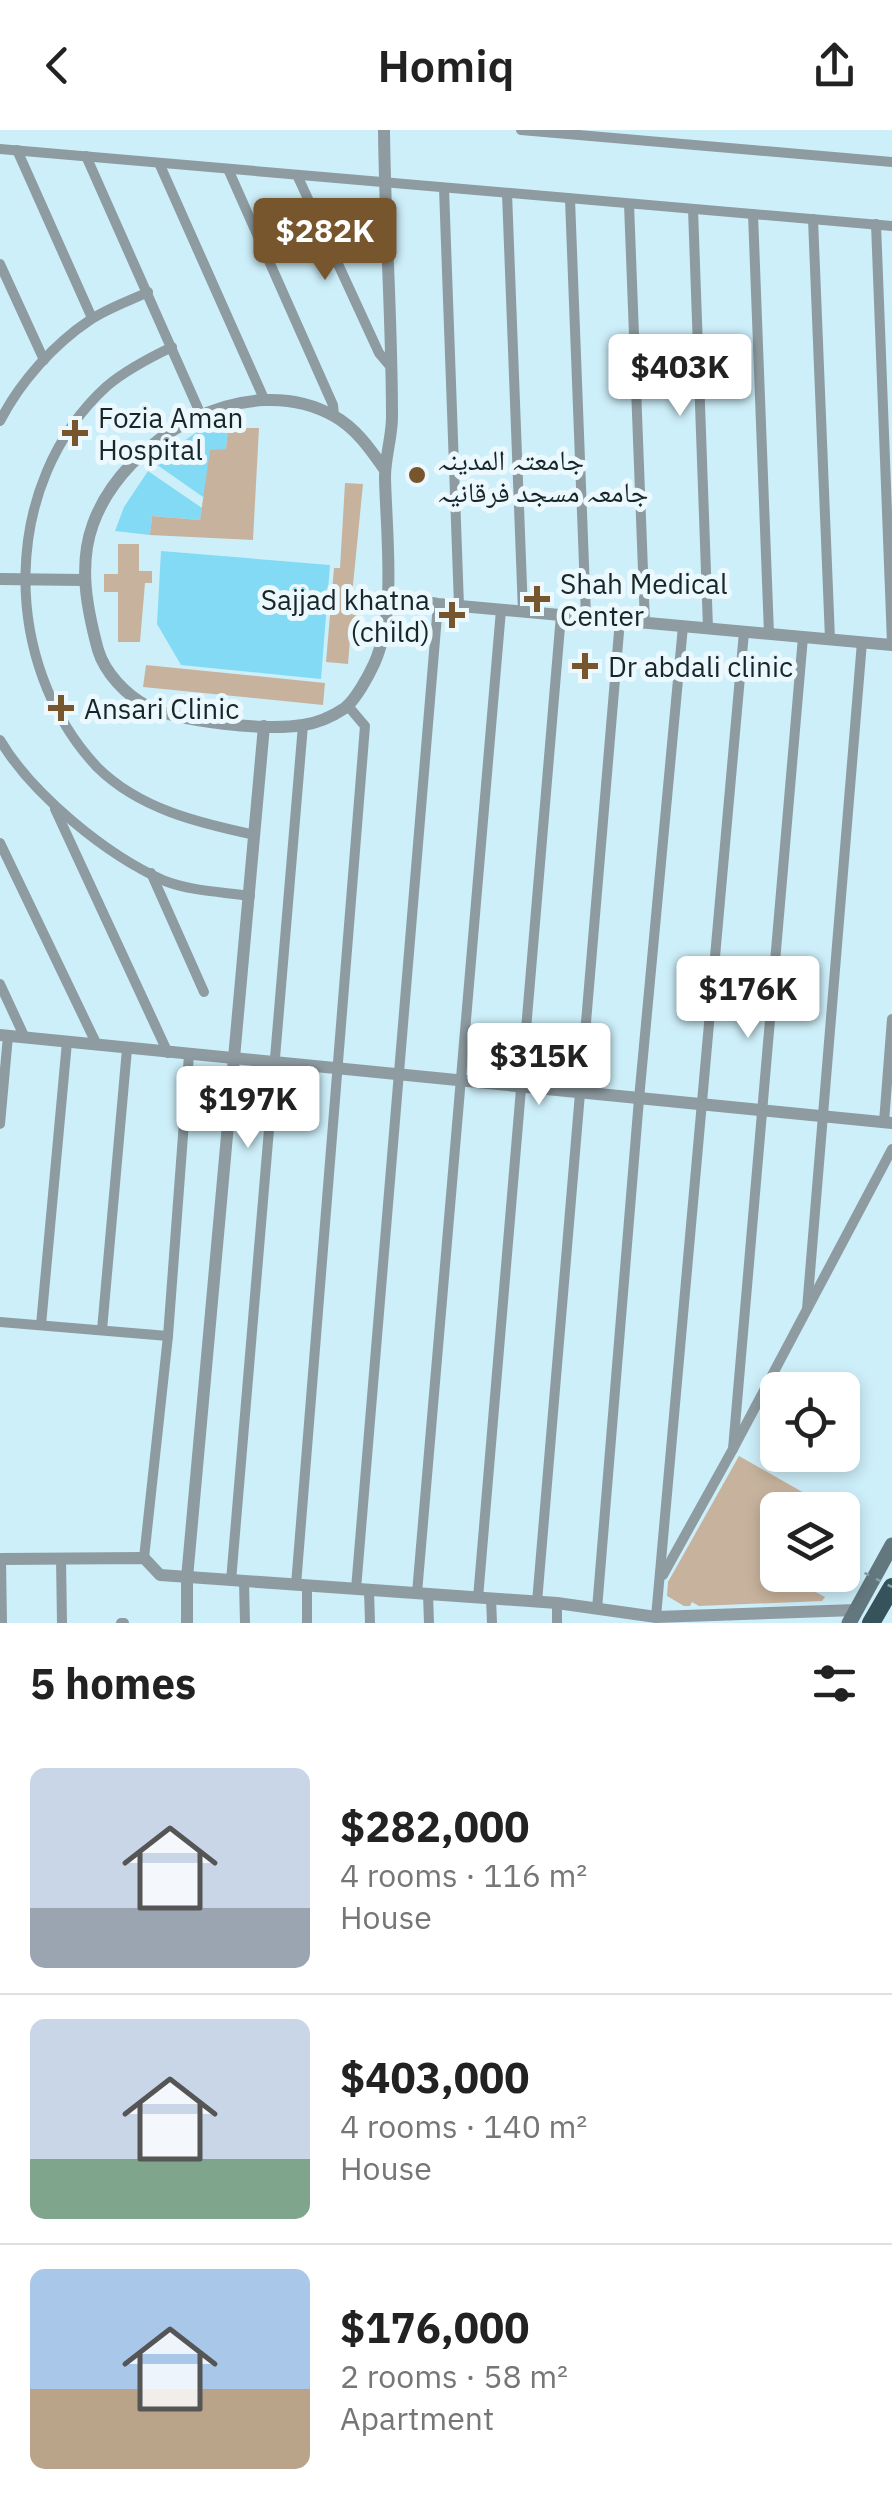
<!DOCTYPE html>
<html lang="en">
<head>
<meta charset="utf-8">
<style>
	:root { --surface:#fff; --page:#f2f2f2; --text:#222; --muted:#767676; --line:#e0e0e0; --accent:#77562d }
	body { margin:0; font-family:"IBM Plex Sans","Noto Naskh Arabic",sans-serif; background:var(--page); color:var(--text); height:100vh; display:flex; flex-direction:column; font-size:38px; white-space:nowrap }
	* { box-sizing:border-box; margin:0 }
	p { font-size:32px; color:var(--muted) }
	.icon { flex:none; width:55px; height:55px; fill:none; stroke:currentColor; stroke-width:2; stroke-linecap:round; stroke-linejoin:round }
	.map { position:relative; height:1493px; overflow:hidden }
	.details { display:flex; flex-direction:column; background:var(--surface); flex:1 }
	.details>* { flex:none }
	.controls { position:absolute; left:760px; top:1242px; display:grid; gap:20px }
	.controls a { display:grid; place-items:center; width:100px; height:100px; border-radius:15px; background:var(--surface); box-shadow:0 5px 15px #0003; font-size:50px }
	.price { position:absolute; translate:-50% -85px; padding:0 22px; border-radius:10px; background:#fff; color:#222; font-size:32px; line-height:65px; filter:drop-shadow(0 2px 5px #0008) }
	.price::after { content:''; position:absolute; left:50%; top:60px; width:30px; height:22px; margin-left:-15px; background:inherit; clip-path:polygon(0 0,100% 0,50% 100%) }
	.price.selected { background:var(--accent); color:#fff }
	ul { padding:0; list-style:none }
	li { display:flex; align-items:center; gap:30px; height:250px; padding:0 30px }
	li+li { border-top:2px solid var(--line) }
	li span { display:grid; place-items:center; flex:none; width:280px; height:200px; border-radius:15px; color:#555 }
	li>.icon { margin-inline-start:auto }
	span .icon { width:120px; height:120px; fill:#fffc; stroke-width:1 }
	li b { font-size:42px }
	h2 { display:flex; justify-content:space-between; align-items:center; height:120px; padding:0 30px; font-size:42px }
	header { display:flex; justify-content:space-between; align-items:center; height:130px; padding:0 30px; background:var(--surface); font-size:45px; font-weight:600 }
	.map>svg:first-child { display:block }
</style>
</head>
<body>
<header><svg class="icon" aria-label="back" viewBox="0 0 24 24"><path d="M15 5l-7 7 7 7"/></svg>Homiq<svg class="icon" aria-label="share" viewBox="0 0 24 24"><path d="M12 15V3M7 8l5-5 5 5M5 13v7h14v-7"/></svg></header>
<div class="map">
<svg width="892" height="1493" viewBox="0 0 892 1493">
	<rect width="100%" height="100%" fill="#cdeffa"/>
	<g fill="#83daf4">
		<path d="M222,294L228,298L226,319L203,367L153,332L200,300Z"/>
		<path d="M148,341L202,378L200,390L152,386L150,405L115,401L124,377Z"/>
		<path d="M161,421L330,435L321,549L181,535L157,494Z"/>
	</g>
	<g fill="#c7b39d">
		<path d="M228,298H259L253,410L150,405L152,386L200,390L210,320L226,319Z"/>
		<path d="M345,353L363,354L352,465H358L355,494L364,495L363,511L350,510L348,534L326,532L334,438H340Z"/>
		<path d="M118,414H139V441H152V453H145L140,512H118V462H104V444H118Z"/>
		<path d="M146,535L325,553L323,575L143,557Z"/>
		<path d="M739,1326L813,1368L807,1380H778V1445H818L810,1459L825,1467L822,1471L699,1476L692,1472L690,1476H684L667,1466L668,1452Z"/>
	</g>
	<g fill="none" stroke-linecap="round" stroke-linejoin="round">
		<g stroke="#88a2aa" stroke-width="2.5" stroke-dasharray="5 8" stroke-linecap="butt">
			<path d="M842,1433L853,1437"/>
			<path d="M835,1445L852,1453"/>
		</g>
		<g stroke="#8e9ca1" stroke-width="10">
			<path d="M521,0L892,32"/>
			<path d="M0,19L892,96"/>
			<path d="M17,20L92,188"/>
			<path d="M86,26L201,285"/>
			<path d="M159,33L265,271"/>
			<path d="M228,39L333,275L334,286"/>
			<path d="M297,45L379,223L390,236"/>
			<path d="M444,58L459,476"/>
			<path d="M507,63L523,482"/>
			<path d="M570,69L586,487"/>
			<path d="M629,74L645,493"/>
			<path d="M693,79L708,498"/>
			<path d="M753,84L769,504"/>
			<path d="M813,89L830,509"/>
			<path d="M876,94L892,513"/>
			<path d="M0,134L44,230"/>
			<path d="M172,217C149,228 126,240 107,256C0,353 0,533 97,637C139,679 199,693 255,705"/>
			<path d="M0,291C20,252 54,214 90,190C108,178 129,171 148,162"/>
			<path d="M0,610C32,664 106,725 165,751C190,761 223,762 250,766"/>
			<path d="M55,679L168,923"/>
			<path d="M0,713L97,915"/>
			<path d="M151,743L204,862"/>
			<path d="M0,854L25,908"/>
			<path d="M884,992L892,889"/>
			<path d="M0,994L8,906"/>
			<path d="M807,1179L862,512"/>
			<path d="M0,1192L168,1206"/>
			<path d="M41,1195L67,912"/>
			<path d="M102,1200L127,919"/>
			<path d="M733,1319L803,507"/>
			<path d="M61,1428L62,1493"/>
			<path d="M144,1428L168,1206L189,925"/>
			<path d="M1,1429L2,1493"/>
			<path d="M663,1445L733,1319L892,1019"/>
			<path d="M231,1451L303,595"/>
			<path d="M244,1452L245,1493"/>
			<path d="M296,1455L365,596L348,576"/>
			<path d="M307,1456V1493"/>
			<path d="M356,1459L438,474"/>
			<path d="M369,1460L370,1493"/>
			<path d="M417,1463L501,480"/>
			<path d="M428,1464L429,1493"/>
			<path d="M478,1468L561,485"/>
			<path d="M491,1468L492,1493"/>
			<path d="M537,1472L620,490"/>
			<path d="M597,1479L639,969L683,496"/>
			<path d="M656,1487L744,502"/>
			<path d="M121,1493H124"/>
			<path d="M557,1493V1473"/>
		</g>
		<g stroke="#8e9ca1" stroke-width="12">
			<path d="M384,0C385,96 392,191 392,287C392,307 385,327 385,347C386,402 397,484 374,534C368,547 356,569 345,578C333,586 317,593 303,595C268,601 178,592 147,576C126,565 105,543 98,520C87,479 78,435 93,394C124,308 247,237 334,286C356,298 371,320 385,340"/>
			<path d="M0,449L84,450"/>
			<path d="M387,466L438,474L892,515"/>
			<path d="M0,905L892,993"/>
			<path d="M0,1429L144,1428L160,1445L557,1473L656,1487L856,1480"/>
			<path d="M187,1493V1448L264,596"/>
		</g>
		<path stroke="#63777e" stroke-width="15" d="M849,1493L892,1415"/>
		<path stroke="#36525a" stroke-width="18" d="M871,1493L892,1457"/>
		<path stroke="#88a2aa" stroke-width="2.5" stroke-dasharray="5 8" stroke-linecap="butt" d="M853,1437L892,1457"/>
	</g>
	<g fill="#77562d" stroke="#ebf8fd" stroke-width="4">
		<path d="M70 288h10v10h10v10h-10v10h-10v-10h-10v-10h10z"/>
		<circle cx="417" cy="345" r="10"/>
		<path d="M532 454h10v10h10v10h-10v10h-10v-10h-10v-10h10z"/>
		<path d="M447 470h10v10h10v10h-10v10h-10v-10h-10v-10h10z"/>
		<path d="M580 521h10v10h10v10h-10v10h-10v-10h-10v-10h10z"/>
		<path d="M56 563h10v10h10v10h-10v10h-10v-10h-10v-10h10z"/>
	</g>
	<g text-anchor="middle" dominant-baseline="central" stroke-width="10" stroke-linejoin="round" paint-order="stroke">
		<g font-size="28" fill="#182529" stroke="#ebf8fd" text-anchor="start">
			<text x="98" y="287">Fozia Aman<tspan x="98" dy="32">Hospital</tspan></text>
			<text x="437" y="329">جامعتہ المدینہ<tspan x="437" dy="32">جامعہ مسجد فرقانیہ</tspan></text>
			<text x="560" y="453">Shah Medical<tspan x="560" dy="32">Center</tspan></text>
			<text x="430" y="469" text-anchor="end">Sajjad khatna<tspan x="430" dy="32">(child)</tspan></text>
			<text x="608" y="536">Dr abdali clinic</text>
			<text x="84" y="578">Ansari Clinic</text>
		</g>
	</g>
</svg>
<div class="controls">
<a><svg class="icon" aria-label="locate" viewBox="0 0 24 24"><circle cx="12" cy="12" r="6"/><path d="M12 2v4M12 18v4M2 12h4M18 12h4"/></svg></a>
<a><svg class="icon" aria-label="layers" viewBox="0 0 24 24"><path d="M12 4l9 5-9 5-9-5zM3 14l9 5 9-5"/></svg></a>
</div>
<b class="price selected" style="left:325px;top:153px">$282K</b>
<b class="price" style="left:680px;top:289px">$403K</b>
<b class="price" style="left:748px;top:911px">$176K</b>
<b class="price" style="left:539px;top:978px">$315K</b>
<b class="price" style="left:248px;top:1021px">$197K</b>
</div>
<section class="details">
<h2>5 homes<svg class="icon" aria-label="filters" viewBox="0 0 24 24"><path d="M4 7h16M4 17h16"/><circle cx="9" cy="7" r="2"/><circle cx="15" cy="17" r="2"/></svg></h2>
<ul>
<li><span style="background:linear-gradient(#c9d6e8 70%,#9aa5b1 0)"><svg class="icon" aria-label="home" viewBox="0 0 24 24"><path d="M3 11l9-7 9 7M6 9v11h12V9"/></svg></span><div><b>$282,000</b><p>4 rooms · 116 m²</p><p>House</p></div></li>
<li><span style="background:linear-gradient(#c9d6e8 70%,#7fa58c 0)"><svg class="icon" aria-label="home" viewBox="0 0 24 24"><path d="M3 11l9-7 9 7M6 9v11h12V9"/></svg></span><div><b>$403,000</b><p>4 rooms · 140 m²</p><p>House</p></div></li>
<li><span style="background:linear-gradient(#a9c7e8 60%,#b9a48a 0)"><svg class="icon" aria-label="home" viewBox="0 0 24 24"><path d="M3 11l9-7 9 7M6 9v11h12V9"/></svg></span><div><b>$176,000</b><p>2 rooms · 58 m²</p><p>Apartment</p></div></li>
</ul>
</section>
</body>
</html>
